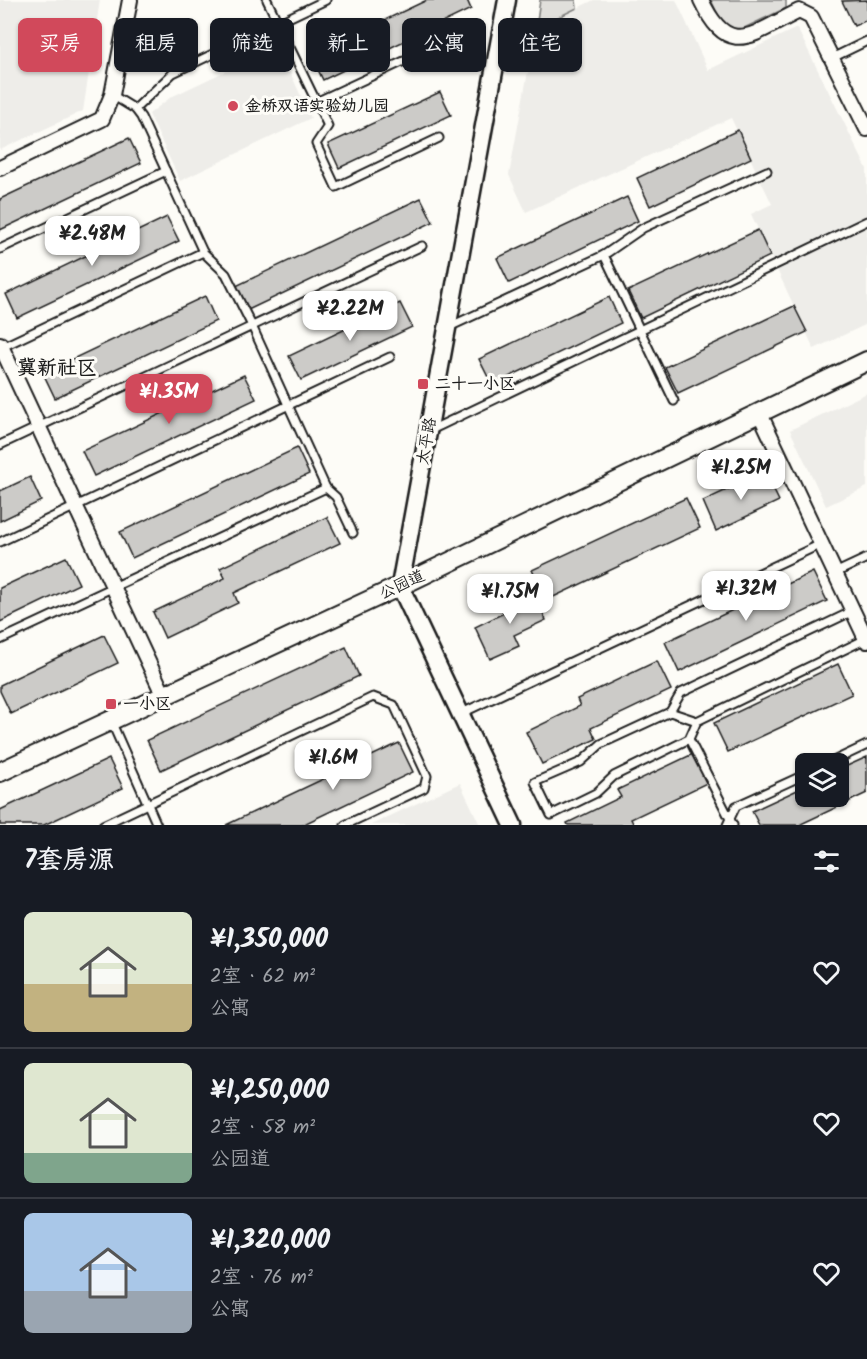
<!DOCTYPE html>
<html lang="zh">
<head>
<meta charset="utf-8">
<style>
	:root { --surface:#171b24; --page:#20242c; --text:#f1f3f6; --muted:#9ea1a6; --line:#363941; --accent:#d1495b }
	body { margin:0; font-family:Kalam,"LXGW WenKai TC",sans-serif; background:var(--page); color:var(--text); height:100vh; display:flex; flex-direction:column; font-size:22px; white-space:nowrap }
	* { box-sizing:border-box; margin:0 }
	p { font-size:20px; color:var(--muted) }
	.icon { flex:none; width:33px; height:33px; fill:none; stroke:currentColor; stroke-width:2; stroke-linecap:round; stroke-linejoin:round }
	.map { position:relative; height:825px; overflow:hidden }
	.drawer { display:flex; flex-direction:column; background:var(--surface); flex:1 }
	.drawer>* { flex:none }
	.banner { position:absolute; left:18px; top:18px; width:831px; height:54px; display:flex; gap:12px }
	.tools { position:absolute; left:795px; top:753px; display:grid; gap:12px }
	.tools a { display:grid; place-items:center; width:54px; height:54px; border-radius:9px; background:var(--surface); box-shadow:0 2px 4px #0004; font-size:30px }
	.price { position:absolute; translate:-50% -51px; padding:0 14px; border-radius:12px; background:#fff; color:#222; font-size:20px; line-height:39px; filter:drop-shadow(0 2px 3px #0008) }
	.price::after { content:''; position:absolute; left:50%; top:36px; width:18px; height:14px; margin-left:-9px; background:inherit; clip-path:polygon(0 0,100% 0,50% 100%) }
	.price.selected { background:var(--accent); color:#fff }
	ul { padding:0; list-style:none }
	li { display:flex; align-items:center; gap:18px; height:150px; padding:0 24px }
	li+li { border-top:2px solid var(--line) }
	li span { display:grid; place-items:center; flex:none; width:168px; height:120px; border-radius:9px; color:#555 }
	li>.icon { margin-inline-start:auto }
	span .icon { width:72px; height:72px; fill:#fffc; stroke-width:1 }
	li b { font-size:26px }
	h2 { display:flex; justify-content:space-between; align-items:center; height:72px; padding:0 24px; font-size:26px }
	.chip { padding:0 21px; border-radius:9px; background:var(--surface); box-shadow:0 2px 4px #0004; font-size:21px; line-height:54px }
	.chip.selected { background:var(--accent); color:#fff }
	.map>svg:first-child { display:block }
</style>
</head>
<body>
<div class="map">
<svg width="867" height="825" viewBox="0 0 867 825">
	<rect width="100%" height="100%" fill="#fdfcf7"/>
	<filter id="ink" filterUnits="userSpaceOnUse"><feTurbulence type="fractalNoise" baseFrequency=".0167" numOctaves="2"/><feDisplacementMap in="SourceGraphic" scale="12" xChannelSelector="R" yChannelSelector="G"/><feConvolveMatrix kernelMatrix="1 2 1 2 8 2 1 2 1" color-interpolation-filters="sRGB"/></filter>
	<g filter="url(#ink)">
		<g fill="#eeede9">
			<path d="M0,0H100L83,111L0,150Z"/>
			<path d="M594,0H676L708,70L797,28L867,169V324L814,349L751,214L772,204L731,118L526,212L509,175L536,28Z"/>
			<path d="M278,46L311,118L180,181L149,114L171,97Z"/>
			<path d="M867,393V487L826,506L790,430Z"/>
			<path d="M460,783L480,825H371Z"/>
		</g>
		<g fill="#e0dfdb" stroke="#7e7e7c" stroke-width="1.5">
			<path d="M540,0H576L577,8L536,28Z"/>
			<path d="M711,0H786V8L738,31L723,25Z"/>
		</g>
		<g fill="#cccbc8" stroke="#1c1c1c" stroke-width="1.5">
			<path d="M427,0H467L471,9L323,80L311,55Z"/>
			<path d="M867,0V20L854,26L842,1Z"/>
			<path d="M440,92L451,115L339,168L328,144Z"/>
			<path d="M738,130L751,158L650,206L637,178Z"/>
			<path d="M129,138L141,163L0,230V199Z"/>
			<path d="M627,197L638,221L509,283L497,258Z"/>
			<path d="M421,198L433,222L248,310L236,286Z"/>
			<path d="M167,217L179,241L17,318L6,294Z"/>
			<path d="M758,230L770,256L641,318L628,291Z"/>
			<path d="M205,296L216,321L55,398L43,373Z"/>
			<path d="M609,297L621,323L492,385L479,359Z"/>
			<path d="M400,303L412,327L301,380L289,356Z"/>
			<path d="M794,306L807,332L678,393L665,367Z"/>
			<path d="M244,375L256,399L94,476L82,451Z"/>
			<path d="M297,448L309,474L132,558L120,532Z"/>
			<path d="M765,472L779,501L716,531L703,501Z"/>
			<path d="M30,477L41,501L0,521V491Z"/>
			<path d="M686,498L700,528L547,600L532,570Z"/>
			<path d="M327,517L340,543L234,593L238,603L165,638L153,612L225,578L220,568Z"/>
			<path d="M66,557L79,584L0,622V588Z"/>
			<path d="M813,572L827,601L679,672L665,642Z"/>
			<path d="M532,591L546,620L514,635L519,646L490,659L475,627L504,613L500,606Z"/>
			<path d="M104,635L118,663L11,714L0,691V685Z"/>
			<path d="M346,647L359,676L161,770L147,740Z"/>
			<path d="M657,661L671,690L591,728L596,739L542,764L526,732L580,706L577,699Z"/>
			<path d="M838,664L852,694L728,752L714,723Z"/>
			<path d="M399,743L413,772L302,825H226Z"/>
			<path d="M697,752L711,781L631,819L634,825H568L567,823L621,797L617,790Z"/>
			<path d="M867,757V793L799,825H759L752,811L806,786V796H838V770Z"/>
			<path d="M109,759L123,788L44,825H0V810Z"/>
		</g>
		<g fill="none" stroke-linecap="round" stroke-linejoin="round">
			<defs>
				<g id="service">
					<path d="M267,0L328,126L316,144L336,187L439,138"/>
					<path d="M832,58L867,41"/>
					<path d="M112,95L135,109L141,117L203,252L226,274L252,326L326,488L336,497L353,533"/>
					<path d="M316,102L434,47"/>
					<path d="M135,109L173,73L326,0"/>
					<path d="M0,249L166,171"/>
					<path d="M604,255L674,401"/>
					<path d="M449,327L604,255L643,228L767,171"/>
					<path d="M0,348L203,252"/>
					<path d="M431,430L867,221"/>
					<path d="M0,445L422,246"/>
					<path d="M0,542L390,357"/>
					<path d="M835,573L867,558"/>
					<path d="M853,611L681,693L670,712L601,744L581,762L535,782L551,815L596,793L614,776L689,739L697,721L866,639"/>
					<path d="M0,640L326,488"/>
					<path d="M670,712L697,721"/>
					<path d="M460,714L821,544"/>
					<path d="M111,721L157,825"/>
					<path d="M689,739L733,825"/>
					<path d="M827,764L867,745"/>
					<path d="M103,825L373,697L394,705L427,776L424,788L345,825"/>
					<path d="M727,825L736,806L806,774"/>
				</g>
				<g id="minor">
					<path d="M701,0C729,60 752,34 799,11L811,17L867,129"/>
					<path d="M0,168L102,119L112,95L130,0"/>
					<path d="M0,344L164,696"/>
					<path d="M760,414L867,641"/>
				</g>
				<path id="tertiary" d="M507,0L400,586L513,825"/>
				<path id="secondary" d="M0,772L400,586L867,361"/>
			</defs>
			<use href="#service" stroke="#1c1c1c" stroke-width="11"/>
			<use href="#minor" stroke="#1c1c1c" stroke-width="18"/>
			<use href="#tertiary" stroke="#1c1c1c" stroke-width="21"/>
			<use href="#secondary" stroke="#1c1c1c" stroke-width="22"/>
			<use href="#service" stroke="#fdfcf7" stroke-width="7"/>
			<use href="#minor" stroke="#fdfcf7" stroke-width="14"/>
			<use href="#tertiary" stroke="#fdfcf7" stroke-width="16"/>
			<use href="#secondary" stroke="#fdfcf7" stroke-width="18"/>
		</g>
	</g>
	<g fill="#d1495b" stroke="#fdfcf7" stroke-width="2">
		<circle cx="233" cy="106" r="6"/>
		<rect x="417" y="378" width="12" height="12" rx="3"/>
		<rect x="105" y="698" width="12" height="12" rx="3"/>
	</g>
	<g text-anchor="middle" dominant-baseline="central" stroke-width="6" stroke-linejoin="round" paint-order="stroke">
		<g font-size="16" font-weight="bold" fill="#1c1c1c" stroke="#fdfcf7" text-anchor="start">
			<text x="245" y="106">金桥双语实验幼儿园</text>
			<text x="435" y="384">二十一小区</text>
			<text x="123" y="704">一小区</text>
		</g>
		<g font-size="16" fill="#1c1c1c" stroke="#fdfcf7">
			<text transform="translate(427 441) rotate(-80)">太平路</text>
			<text transform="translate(402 585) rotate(-25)">公园道</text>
		</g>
		<g font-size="20" font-weight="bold" fill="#1c1c1c" stroke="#fdfcf7">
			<text x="57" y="369">冀新社区</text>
		</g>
	</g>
</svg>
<div class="tools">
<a><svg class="icon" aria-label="layers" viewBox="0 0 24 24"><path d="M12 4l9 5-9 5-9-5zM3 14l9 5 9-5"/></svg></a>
</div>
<b class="price" style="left:92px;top:267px">¥2.48M</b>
<b class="price" style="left:350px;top:342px">¥2.22M</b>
<b class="price selected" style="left:169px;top:425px">¥1.35M</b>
<b class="price" style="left:741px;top:501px">¥1.25M</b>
<b class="price" style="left:746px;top:622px">¥1.32M</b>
<b class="price" style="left:510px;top:625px">¥1.75M</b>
<b class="price" style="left:333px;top:791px">¥1.6M</b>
<div class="banner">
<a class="chip selected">买房</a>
<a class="chip">租房</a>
<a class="chip">筛选</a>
<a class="chip">新上</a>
<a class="chip">公寓</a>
<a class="chip">住宅</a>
</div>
</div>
<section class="drawer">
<h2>7套房源<svg class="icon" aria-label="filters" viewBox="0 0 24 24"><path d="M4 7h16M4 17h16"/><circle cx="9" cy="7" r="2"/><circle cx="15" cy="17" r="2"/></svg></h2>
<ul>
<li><span style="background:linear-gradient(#dfe7d0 60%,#c2b280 0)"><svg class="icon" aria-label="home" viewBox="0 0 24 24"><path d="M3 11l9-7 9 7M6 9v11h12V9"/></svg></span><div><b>¥1,350,000</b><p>2室 · 62 m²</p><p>公寓</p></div><svg class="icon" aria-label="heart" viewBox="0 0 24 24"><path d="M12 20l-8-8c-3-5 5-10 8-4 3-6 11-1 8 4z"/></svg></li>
<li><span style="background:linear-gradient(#dfe7d0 75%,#7fa58c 0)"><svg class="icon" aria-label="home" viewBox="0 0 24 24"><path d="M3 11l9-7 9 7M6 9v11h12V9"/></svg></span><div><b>¥1,250,000</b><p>2室 · 58 m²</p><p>公园道</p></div><svg class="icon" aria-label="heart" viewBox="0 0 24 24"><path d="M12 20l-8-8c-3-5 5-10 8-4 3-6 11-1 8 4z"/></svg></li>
<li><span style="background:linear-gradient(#a9c7e8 65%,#9aa5b1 0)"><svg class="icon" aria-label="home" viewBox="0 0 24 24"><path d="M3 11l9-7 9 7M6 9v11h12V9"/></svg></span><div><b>¥1,320,000</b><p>2室 · 76 m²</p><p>公寓</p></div><svg class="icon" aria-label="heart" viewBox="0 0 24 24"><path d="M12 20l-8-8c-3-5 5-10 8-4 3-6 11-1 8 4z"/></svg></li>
</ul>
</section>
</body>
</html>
